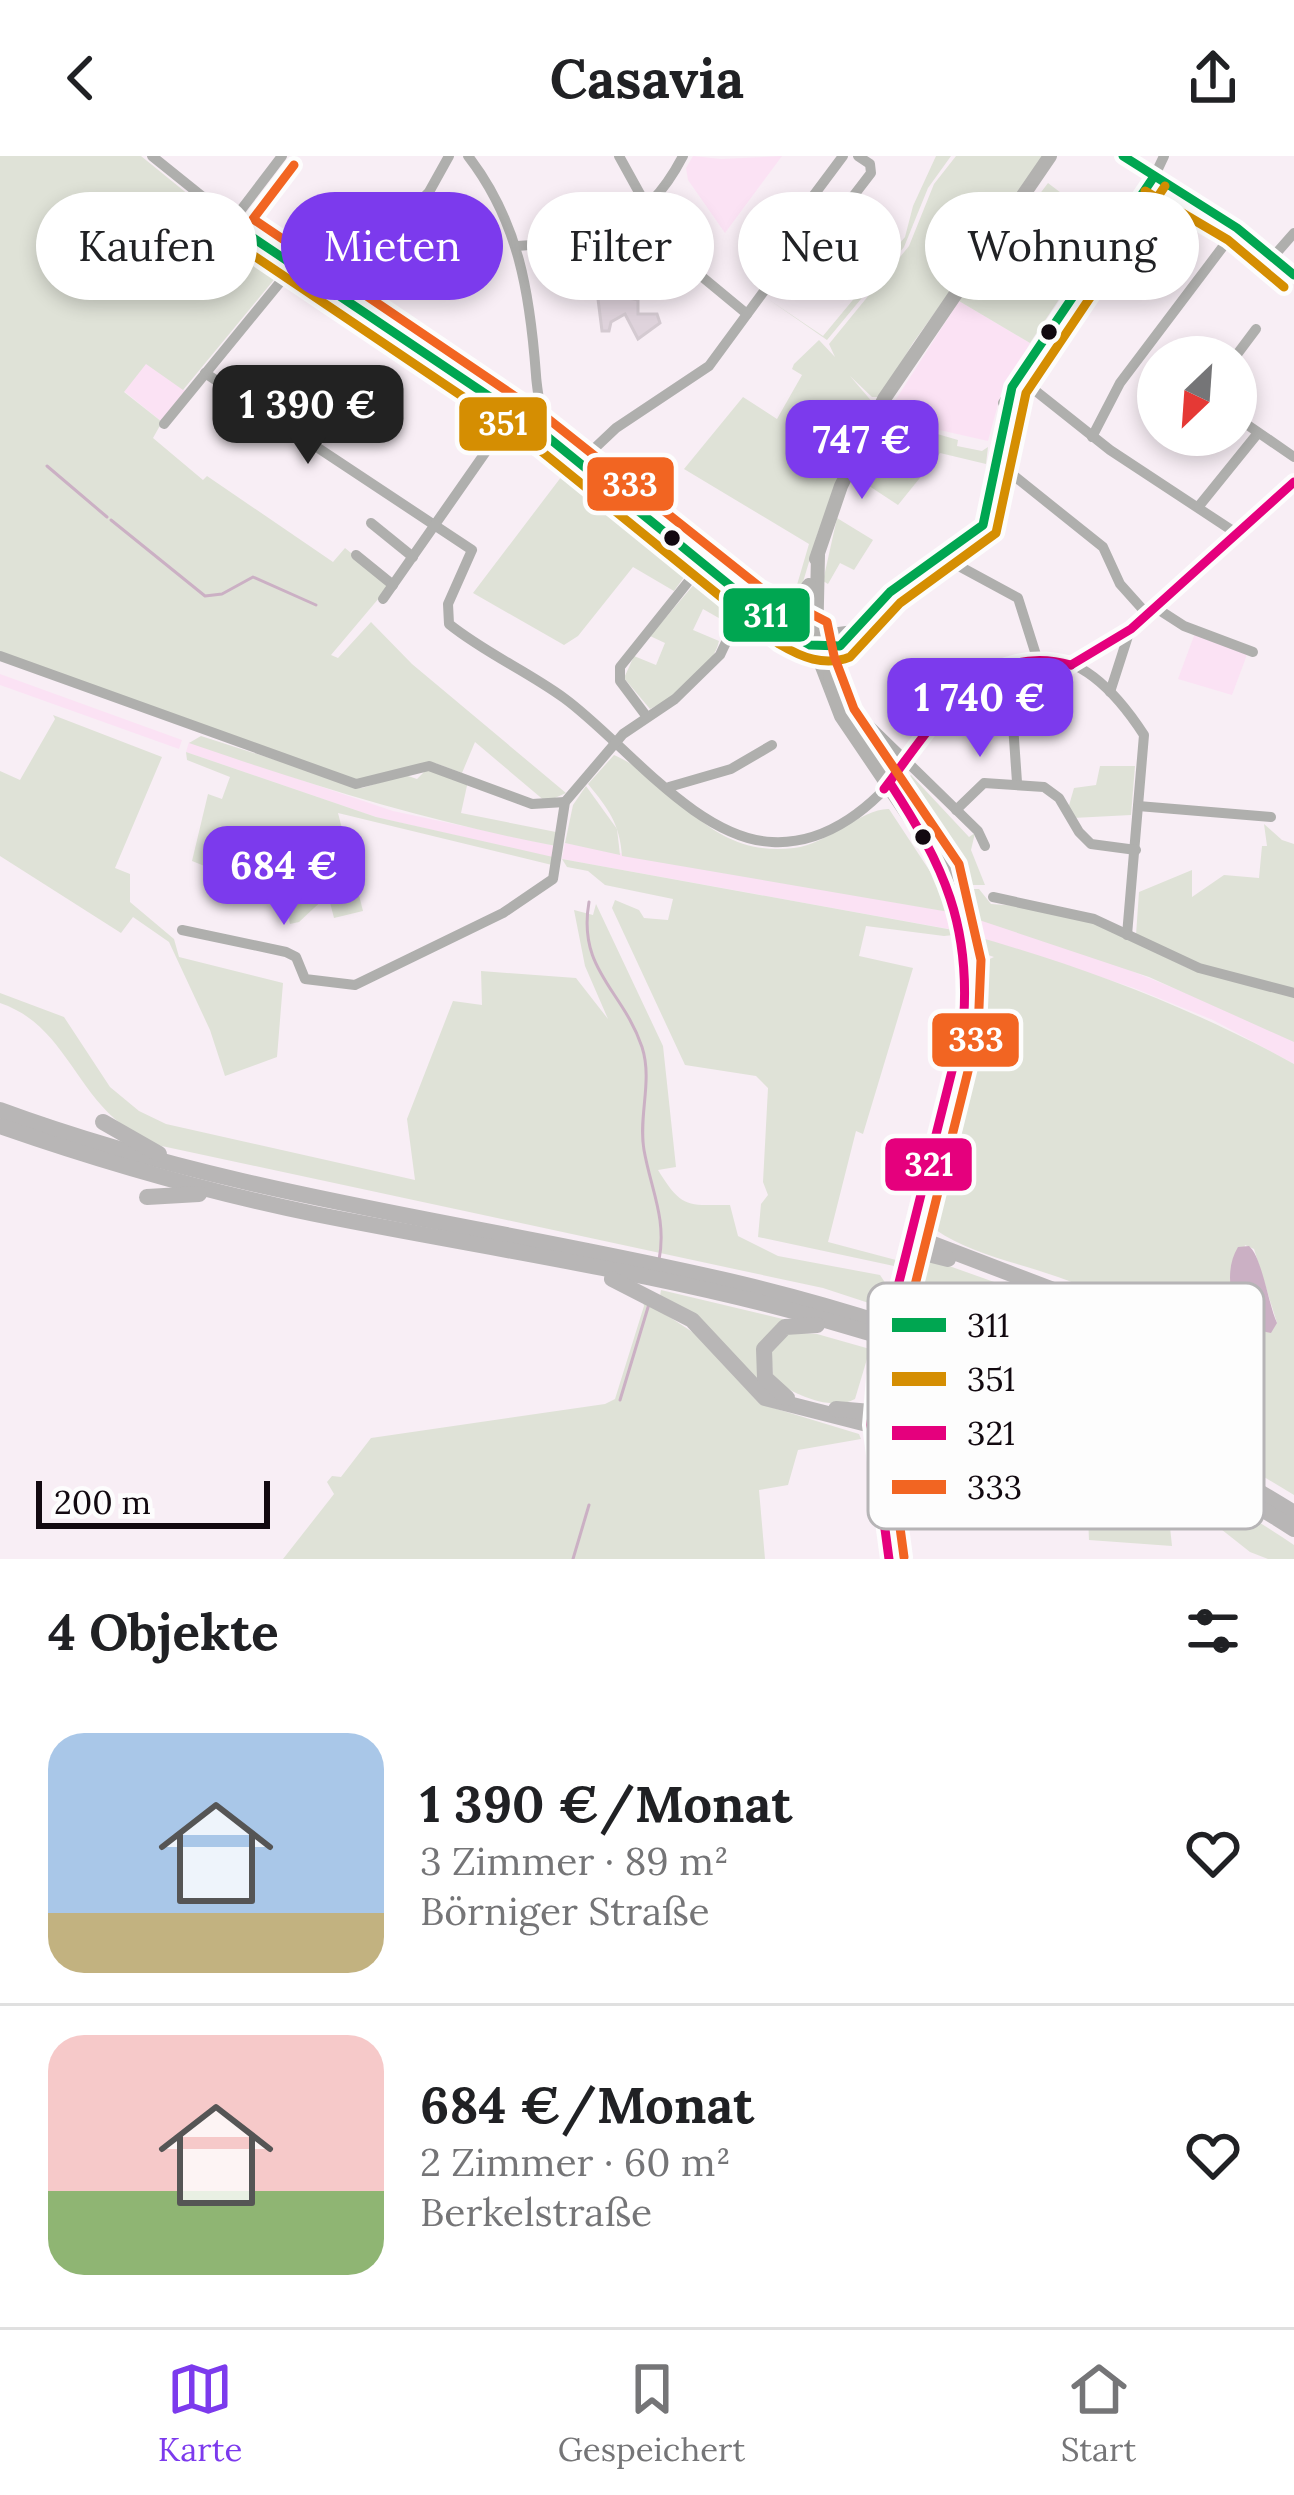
<!DOCTYPE html>
<html lang="de">
<head>
<meta charset="utf-8">
<style>
	:root { --surface:#fff; --page:#f6f6f6; --text:#202124; --muted:#757577; --line:#e0e0e0; --accent:#7c3aed }
	body { margin:0; font-family:Lora,serif; background:var(--page); color:var(--text); height:100vh; display:flex; flex-direction:column; font-size:45px; white-space:nowrap }
	* { box-sizing:border-box; margin:0 }
	p { font-size:39px; color:var(--muted) }
	.icon { flex:none; width:66px; height:66px; fill:none; stroke:currentColor; stroke-width:2; stroke-linecap:round; stroke-linejoin:round }
	.map { position:relative; height:1403px; overflow:hidden }
	.details { display:flex; flex-direction:column; background:var(--surface); flex:1 }
	.details>* { flex:none }
	.banner { position:absolute; left:36px; top:36px; width:1224px; height:108px; display:flex; gap:24px }
	.needle { width:78px; rotate:205deg }
	.fabs { position:absolute; left:1137px; top:180px; display:grid; gap:24px }
	.fabs a { display:grid; place-items:center; width:120px; height:120px; border-radius:50%; background:var(--surface); box-shadow:0 6px 18px #0003; font-size:60px }
	.scale { position:absolute; left:36px; bottom:30px; width:234px; box-sizing:border-box; padding-left:12px; border:6px solid #120910; border-top:0; font-size:33px; line-height:42px; white-space:nowrap; color:#120910; -webkit-text-stroke:9px #fdfdfd; paint-order:stroke }
	.price { position:absolute; translate:-50% -102px; padding:0 27px; border-radius:24px; background:var(--accent); color:#fff; font-size:39px; line-height:78px; filter:drop-shadow(0 3px 6px #0008) }
	.price::after { content:''; position:absolute; left:50%; top:72px; width:36px; height:27px; margin-left:-18px; background:inherit; clip-path:polygon(0 0,100% 0,50% 100%) }
	.price.selected { background:#222; color:#fff }
	ul { padding:0; list-style:none }
	li { display:flex; align-items:center; gap:36px; height:300px; padding:0 48px }
	li+li { border-top:3px solid var(--line) }
	li span { display:grid; place-items:center; flex:none; width:336px; height:240px; border-radius:36px; color:#555 }
	li>.icon { margin-inline-start:auto }
	span .icon { width:144px; height:144px; fill:#fffc; stroke-width:1 }
	li b { font-size:51px }
	h2 { display:flex; justify-content:space-between; align-items:center; height:144px; padding:0 48px; font-size:51px }
	.chip { padding:0 42px; border-radius:54px; background:var(--surface); box-shadow:0 6px 18px #0003; font-size:42px; line-height:108px }
	.chip.selected { background:var(--accent); color:#fff }
	header { display:flex; justify-content:space-between; align-items:center; height:156px; padding:0 48px; background:var(--surface); font-size:54px; font-weight:800 }
	.menu { display:flex; justify-content:space-around; align-items:center; height:168px; border-top:3px solid var(--line); background:var(--surface); font-size:33px; color:var(--muted) }
	.menu a { display:grid; justify-items:center; gap:6px }
	.menu .selected { color:var(--accent) }
	.map>svg:first-child { display:block }
</style>
</head>
<body>
<header><svg class="icon" aria-label="back" viewBox="0 0 24 24"><path d="M15 5l-7 7 7 7"/></svg>Casavia<svg class="icon" aria-label="share" viewBox="0 0 24 24"><path d="M12 15V3M7 8l5-5 5 5M5 13v7h14v-7"/></svg></header>
<div class="map">
<svg width="1294" height="1403" viewBox="0 0 1294 1403">
	<rect width="100%" height="100%" fill="#f8eef5"/>
	<g fill="#fbe2f4">
		<path d="M693,0L721,3L782,0L725,77L688,24L686,12Z"/>
		<path d="M959,145L1030,187L1001,237L988,285L926,271L891,251Z"/>
		<path d="M146,207L186,235L161,265L124,235Z"/>
		<path d="M1195,477L1248,496L1232,539L1178,523Z"/>
		<path d="M0,518L182,584L179,593L0,529Z"/>
		<path d="M189,586L393,655L556,690L554,702L376,661L186,596Z"/>
		<path d="M565,687L949,756L951,765L949,773L562,703Z"/>
		<path d="M971,761L1080,794L1252,864L1294,886V908L1213,864L1134,832L971,779Z"/>
	</g>
	<g fill="#dfe2d7" fill-rule="evenodd">
		<path d="M0,0H141L274,108L277,120L183,234L146,208L124,236L162,266L153,282L203,324L207,320L333,406L345,392L390,429L331,499L338,502L371,466L412,508L566,637L546,646L475,586L462,617L435,607L356,625L0,497Z"/>
		<path d="M936,0H951L928,32L904,91L827,184L768,143L823,180L905,81L913,50Z"/>
		<path d="M956,0H1047L913,187L880,241H872L850,220L874,248L818,376L800,436L794,439L809,388L684,313L743,241L777,263L802,219L792,213L794,208L819,184L835,201L829,188L909,90L934,28Z"/>
		<path d="M1048,27L1065,40L1024,94L1070,127L1030,187L959,145Z"/>
		<path d="M887,253L927,275L958,284L957,290L982,295L988,291L986,308L940,297L898,349L854,320Z"/>
		<path d="M571,308L690,402L692,410L674,435L633,411L578,480L564,489L473,437Z"/>
		<path d="M837,362L873,384L854,414L840,407L828,428L823,425Z"/>
		<path d="M702,419H710L743,447L724,465L703,453L693,474L719,485C714,511 674,543 650,553L624,522L634,500L656,509L665,487L650,480Z"/>
		<path d="M53,559L162,601L115,712L130,718V746L174,783L179,801L283,827L277,901L225,920L210,874L169,786L133,761L121,777L0,700V615L20,624L55,563Z"/>
		<path d="M201,580L362,632L405,619L417,623L427,613L468,625L461,657L556,676V690C429,666 310,629 189,587Z"/>
		<path d="M186,596L376,661L553,701L552,709L338,657L363,755L334,762L328,739L299,766L290,768L276,694L266,693L254,739L205,728L207,711L192,705L208,638L222,643L230,621L187,604Z"/>
		<path d="M614,599C676,626 707,703 794,692C828,688 863,652 889,653L939,729L949,756L622,700C620,668 608,652 588,628Z"/>
		<path d="M1100,610H1135L1131,659L1073,662L1068,653L1074,632L1096,629Z"/>
		<path d="M911,619L969,681L975,677L971,694L985,729H957L947,691L908,641L904,626Z"/>
		<path d="M586,630L617,673L620,699L565,687L573,649Z"/>
		<path d="M1264,668L1282,684L1294,688V835L1212,814L1136,779L1139,736L1192,714V741L1224,719L1259,722L1262,690H1267Z"/>
		<path d="M562,703L953,774L954,779L944,780L866,770L859,800L913,812L863,978L856,975L828,1086L896,1104L894,1110L758,1081L761,1048L768,1039L763,1026L768,932L756,920L685,909L612,752L615,744L639,754L644,762L668,764L673,743L605,729L588,715L567,711Z"/>
		<path d="M963,733H979L991,748L1044,752L1089,764L1188,812L1294,839V886L1149,821L967,760L960,737Z"/>
		<path d="M596,748L663,890L676,1011L658,1014C682,1053 687,1049 730,1049L738,1080L778,1100L880,1119L888,1131L881,1151L823,1132L157,989C143,981 127,973 115,963C72,925 59,867 0,847V837L64,861L110,931L139,955L166,968L415,1024L407,963L453,845L482,849L481,815L576,822L608,863L585,810L574,754L593,759Z"/>
		<path d="M971,779C1084,811 1191,851 1294,908V1339C1250,1312 1201,1287 1169,1245C1146,1215 1144,1175 1114,1150C1068,1112 986,1109 936,1074C921,1017 962,928 971,871C974,849 972,826 981,807L994,801L976,795ZM1245,1089L1254,1093L1277,1167L1243,1158L1234,1143Z"/>
		<path d="M920,1106H938L1098,1163L1111,1182L1109,1203L1092,1220L1059,1217L899,1157Z"/>
		<path d="M661,1134L787,1164L759,1202L784,1247L660,1140Z"/>
		<path d="M642,1143L697,1179L760,1248L859,1278L861,1283L798,1294L788,1329L759,1334L765,1403H283L334,1338L327,1326L332,1320L341,1321L371,1282L605,1248L615,1243L644,1150Z"/>
		<path d="M786,1176L817,1178L870,1193L855,1243C832,1256 791,1238 773,1222L771,1192Z"/>
		<path d="M890,1203C1029,1252 1171,1305 1294,1389V1403H1268L1250,1396L1207,1362L1027,1272L885,1218Z"/>
		<path d="M884,1221L1011,1270L1168,1352L1172,1390L1089,1384L1088,1360L1021,1327L1015,1298L980,1281L881,1262Z"/>
	</g>
	<path fill="#cbb0c4" d="M1249,1090C1262,1101 1268,1147 1277,1167L1271,1177C1233,1172 1220,1120 1238,1091Z"/>
	<g fill="none" stroke-linecap="round" stroke-linejoin="round">
		<g stroke="#cbb0c4" stroke-width="3">
			<path d="M47,310L107,361"/>
			<path d="M111,364L205,440L222,438L253,421L316,449"/>
			<path d="M589,746C577,814 623,834 642,891C653,925 638,960 644,994C651,1034 667,1063 659,1104"/>
			<path d="M620,1244L649,1148"/>
			<path d="M573,1403L589,1349"/>
		</g>
	</g>
	<path fill="#dfd3dc" stroke="#d4cad1" stroke-width="3" d="M607,135H620V140L638,144V158H657L660,167L638,183L625,158L611,166L609,175H602L598,143Z"/>
	<g fill="none" stroke-linecap="round" stroke-linejoin="round">
		<g stroke="#afafad" stroke-width="10">
			<path d="M152,0L285,107L539,274L787,476L810,489L840,490L890,436L983,369L1008,241"/>
			<path d="M468,0C519,66 530,138 536,219C537,237 543,257 539,274"/>
			<path d="M619,0L672,96L747,158"/>
			<path d="M843,0L793,67L795,76L815,90L871,17L870,8L858,0"/>
			<path d="M231,67L282,0"/>
			<path d="M517,90C596,85 644,75 683,0"/>
			<path d="M1273,101L1294,77"/>
			<path d="M1235,201L1256,173"/>
			<path d="M205,217L472,394L448,448L449,468C485,497 527,515 564,542C623,585 696,683 772,686C828,689 876,649 908,605C920,588 926,566 940,550C957,531 978,520 1002,513C1013,509 1026,503 1037,502C1084,498 1122,545 1144,579L1127,779"/>
			<path d="M1018,221L1110,294L1236,377"/>
			<path d="M1003,247L1068,145L1147,36L1164,0"/>
			<path d="M1236,261L1294,301"/>
			<path d="M164,268L286,119L341,103L386,79L429,36L449,0"/>
			<path d="M1092,281L1120,227L1237,72"/>
			<path d="M580,306L616,272L709,210L803,82"/>
			<path d="M994,311L1013,319L1103,391L1120,428L1146,457"/>
			<path d="M1199,350L1258,277"/>
			<path d="M371,367L413,401"/>
			<path d="M945,398L957,409L1018,442L1037,502"/>
			<path d="M356,399L393,429"/>
			<path d="M383,443L508,264L538,242"/>
			<path d="M1153,450L1184,470L1253,496"/>
			<path d="M771,454L823,478L854,474"/>
			<path d="M0,500L356,628L429,610L532,648L565,646"/>
			<path d="M1071,509L1131,473L1294,326"/>
			<path d="M1009,511L1017,626"/>
			<path d="M1110,536L1129,477"/>
			<path d="M858,558L978,675L985,690"/>
			<path d="M647,561L620,525V511L704,406"/>
			<path d="M669,631L731,613L772,589"/>
			<path d="M1138,650L1271,661"/>
			<path d="M956,654L984,627L1044,631L1059,642L1079,676L1091,688L1136,694"/>
			<path d="M993,741L1094,763L1199,812L1294,837"/>
			<path d="M182,774L286,796L296,801L305,823L355,829L503,757L553,723L565,646L623,578L675,543L720,499L729,480"/>
			<path d="M871,1269L889,1403"/>
		</g>
		<g stroke="#b3b2b0" stroke-width="14">
			<path d="M1123,0L1237,72L1294,119"/>
			<path d="M818,399L816,491L821,508L841,560L945,714L963,778L967,820L963,871L927,1025L879,1197L871,1266"/>
			<path d="M816,403L841,330L884,243L1050,0"/>
			<path d="M772,455L794,450L809,429"/>
			<path d="M830,525L832,506L840,490"/>
		</g>
		<g stroke="#b8b6b6" stroke-width="16">
			<path d="M0,954C241,1043 494,1069 742,1128C938,1175 1123,1251 1294,1357"/>
			<path d="M103,966L159,998"/>
			<path d="M0,970C103,1006 208,1036 315,1058C484,1092 656,1116 822,1163C988,1209 1149,1280 1294,1373"/>
			<path d="M147,1041L199,1038"/>
			<path d="M912,1080L1103,1153L1123,1173L1156,1245L1207,1295"/>
			<path d="M908,1093L948,1103"/>
			<path d="M612,1123L692,1164L765,1242L871,1269"/>
			<path d="M1055,1223C1093,1234 1131,1216 1114,1172"/>
			<path d="M787,1242L765,1222L764,1193L785,1171L817,1169"/>
			<path d="M836,1253L871,1256"/>
		</g>
		<defs>
			<g id="bus-1">
				<path d="M1123,0L1237,72L1294,119"/>
				<path d="M231,67L539,274L787,476L810,489L840,490L890,436L983,369L1012,231L1153,22"/>
			</g>
			<g id="bus-2">
				<path d="M1145,35L1228,84L1284,131"/>
				<path d="M223,79L530,286L779,488C801,501 824,511 850,501L900,447L996,377L1026,237L1165,30"/>
			</g>
			<g id="bus-3">
				<path d="M1071,509L1131,473L1294,326"/>
				<path d="M884,633C931,573 978,483 1071,509"/>
				<path d="M889,1403L871,1269L875,1222L963,871C972,770 944,710 890,627"/>
			</g>
			<path id="bus-4" d="M294,9L253,63L547,262L761,432L827,466L834,500L854,553L959,708L981,804L978,875L888,1238L886,1268L904,1401"/>
		</defs>
		<use href="#bus-1" stroke="#fdfdfd" stroke-width="18"/>
		<use href="#bus-2" stroke="#fdfdfd" stroke-width="18"/>
		<use href="#bus-3" stroke="#fdfdfd" stroke-width="18"/>
		<use href="#bus-4" stroke="#fdfdfd" stroke-width="18"/>
		<use href="#bus-1" stroke="#00a651" stroke-width="9"/>
		<use href="#bus-2" stroke="#d58e02" stroke-width="9"/>
		<use href="#bus-3" stroke="#e5007d" stroke-width="9"/>
		<use href="#bus-4" stroke="#f26522" stroke-width="9"/>
	</g>
	<g fill="#120910" stroke="#fdfdfd" stroke-width="4.5">
		<circle cx="1049" cy="176" r="10"/>
		<circle cx="672" cy="382" r="10"/>
		<circle cx="923" cy="681" r="10"/>
	</g>
	<rect x="868" y="1127" width="396" height="246" rx="18" fill="#fdfdfd" stroke="#b6b4b6" stroke-width="3"/>
	<rect x="892" y="1162" width="54" height="14" fill="#00a651"/>
	<rect x="892" y="1216" width="54" height="14" fill="#d58e02"/>
	<rect x="892" y="1270" width="54" height="14" fill="#e5007d"/>
	<rect x="892" y="1324" width="54" height="14" fill="#f26522"/>
	<g font-size="33" fill="#120910">
		<text x="967" y="1181">311</text>
		<text x="967" y="1235">351</text>
		<text x="967" y="1289">321</text>
		<text x="967" y="1343">333</text>
	</g>
	<g stroke="#fdfdfd" stroke-width="4.5">
		<rect x="457" y="239" width="92" height="58" rx="12" fill="#d58e02"/>
		<rect x="585" y="299" width="91" height="58" rx="12" fill="#f26522"/>
		<rect x="721" y="430" width="91" height="58" rx="12" fill="#00a651"/>
		<rect x="930" y="855" width="91" height="58" rx="12" fill="#f26522"/>
		<rect x="883" y="980" width="91" height="57" rx="12" fill="#e5007d"/>
	</g>
	<g font-size="33" text-anchor="middle" font-weight="bold" fill="#fff">
		<text x="503" y="279">351</text>
		<text x="630" y="340">333</text>
		<text x="766" y="471">311</text>
		<text x="976" y="895">333</text>
		<text x="929" y="1020">321</text>
	</g>
</svg>
<div class="fabs">
<a><svg class="needle" viewBox="-14 -14 28 28"><path d="M0-13l5 13h-10z" fill="#e53935"/><path d="M0 13l5-13h-10z" fill="#757577"/></svg></a>
</div>
<div class="scale">200 m</div>
<b class="price selected" style="left:308px;top:311px">1 390 €</b>
<b class="price" style="left:862px;top:346px">747 €</b>
<b class="price" style="left:980px;top:604px">1 740 €</b>
<b class="price" style="left:284px;top:772px">684 €</b>
<div class="banner">
<a class="chip">Kaufen</a>
<a class="chip selected">Mieten</a>
<a class="chip">Filter</a>
<a class="chip">Neu</a>
<a class="chip">Wohnung</a>
</div>
</div>
<section class="details">
<h2>4 Objekte<svg class="icon" aria-label="filters" viewBox="0 0 24 24"><path d="M4 7h16M4 17h16"/><circle cx="9" cy="7" r="2"/><circle cx="15" cy="17" r="2"/></svg></h2>
<ul>
<li><span style="background:linear-gradient(#a9c7e8 75%,#c2b280 0)"><svg class="icon" aria-label="home" viewBox="0 0 24 24"><path d="M3 11l9-7 9 7M6 9v11h12V9"/></svg></span><div><b>1 390 €/Monat</b><p>3 Zimmer · 89 m²</p><p>Börniger Straße</p></div><svg class="icon" aria-label="heart" viewBox="0 0 24 24"><path d="M12 20l-8-8c-3-5 5-10 8-4 3-6 11-1 8 4z"/></svg></li>
<li><span style="background:linear-gradient(#f6c9c9 65%,#8fb573 0)"><svg class="icon" aria-label="home" viewBox="0 0 24 24"><path d="M3 11l9-7 9 7M6 9v11h12V9"/></svg></span><div><b>684 €/Monat</b><p>2 Zimmer · 60 m²</p><p>Berkelstraße</p></div><svg class="icon" aria-label="heart" viewBox="0 0 24 24"><path d="M12 20l-8-8c-3-5 5-10 8-4 3-6 11-1 8 4z"/></svg></li>
</ul>
</section>
<nav class="menu">
<a class="selected"><svg class="icon" aria-label="map" viewBox="0 0 24 24"><path d="M3 6l6-2 6 2 6-2v14l-6 2-6-2-6 2zM9 4v14M15 6v14"/></svg>Karte</a>
<a><svg class="icon" aria-label="saved" viewBox="0 0 24 24"><path d="M7 4h10v16l-5-4-5 4z"/></svg>Gespeichert</a>
<a><svg class="icon" aria-label="home" viewBox="0 0 24 24"><path d="M3 11l9-7 9 7M6 9v11h12V9"/></svg>Start</a>
</nav>
</body>
</html>
